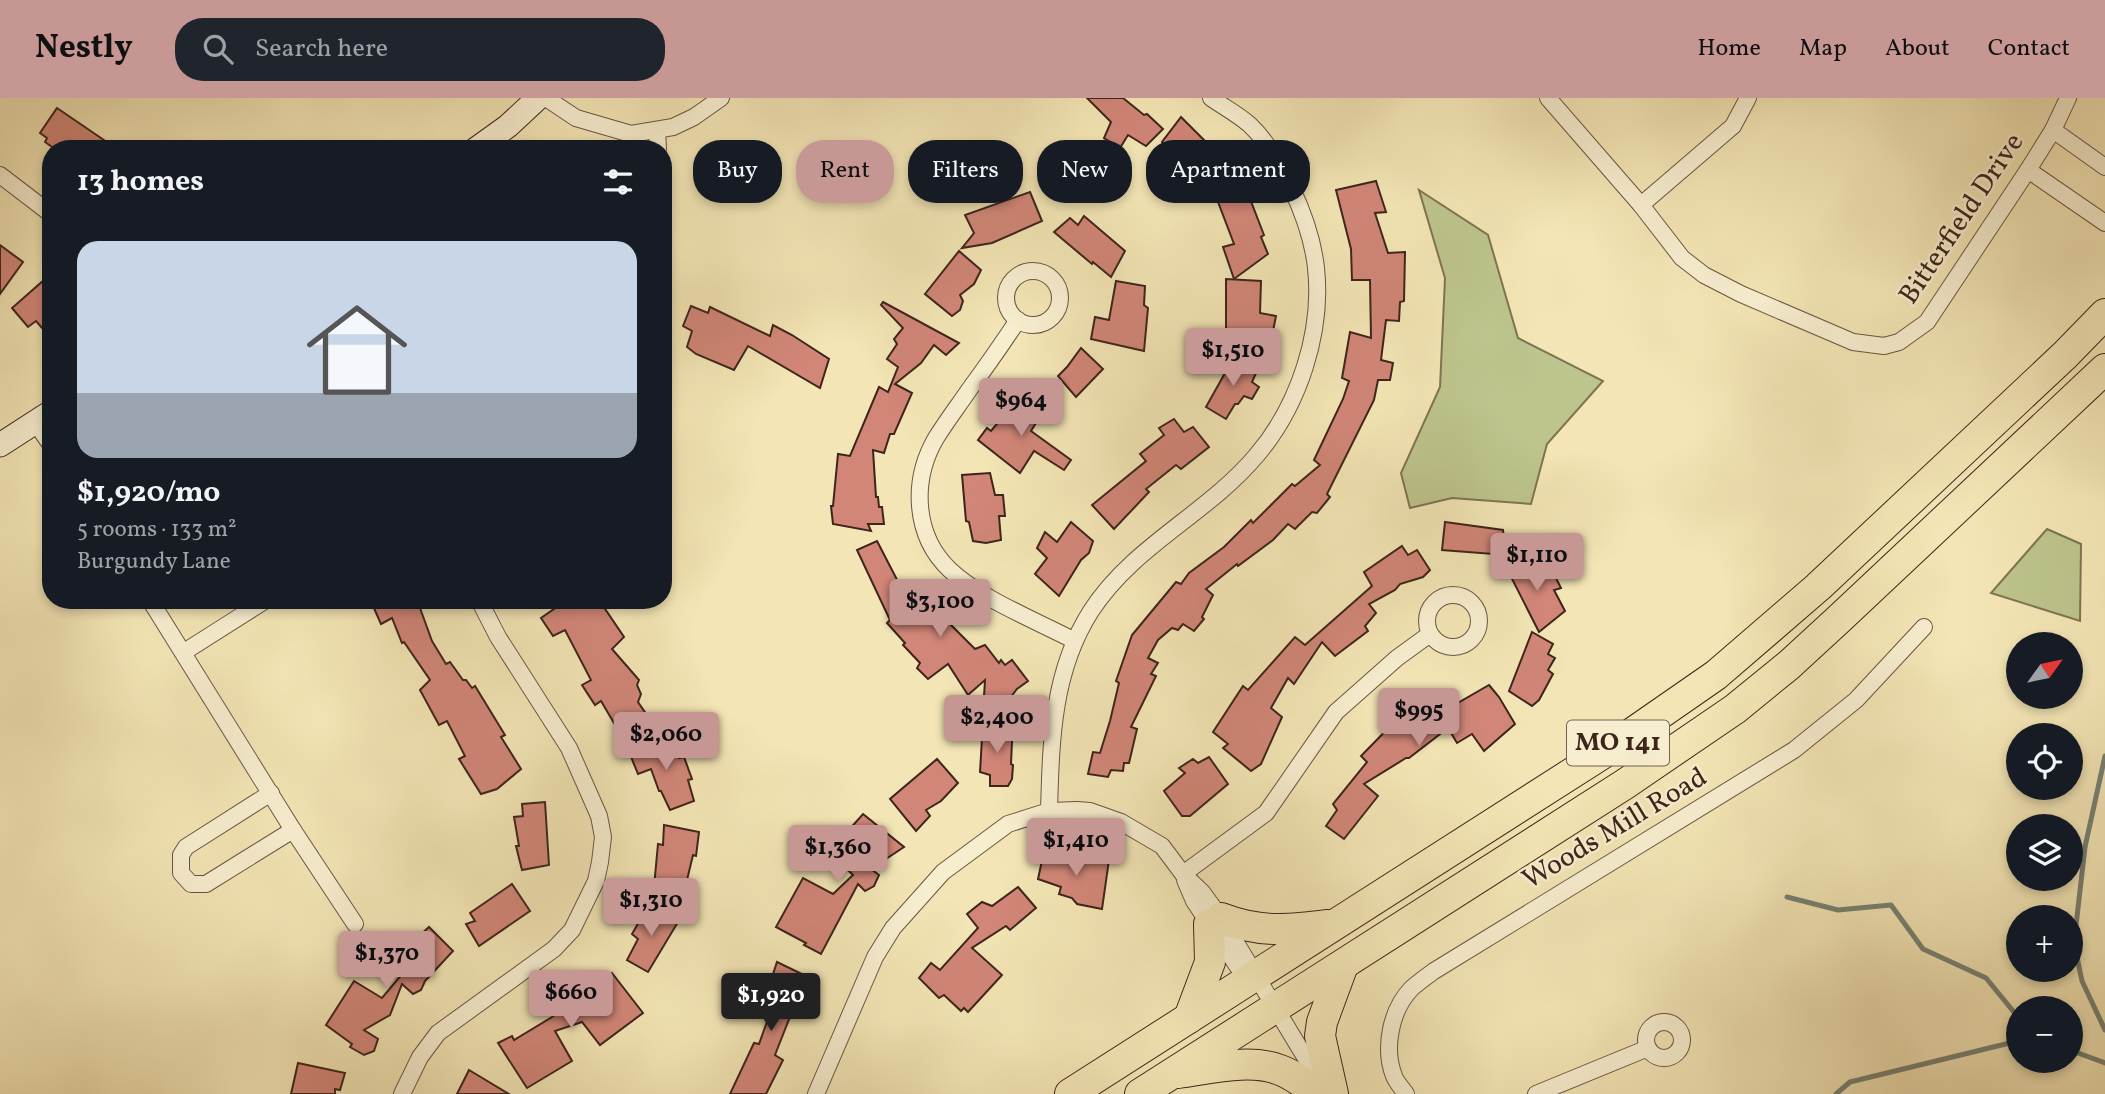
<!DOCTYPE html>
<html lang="en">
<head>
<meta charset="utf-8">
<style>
	:root { --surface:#171b24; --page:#20242c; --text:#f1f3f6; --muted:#9ea1a6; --line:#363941; --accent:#c59692 }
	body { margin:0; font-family:Vollkorn,serif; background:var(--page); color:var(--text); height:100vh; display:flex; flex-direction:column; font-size:26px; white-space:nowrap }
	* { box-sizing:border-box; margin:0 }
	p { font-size:23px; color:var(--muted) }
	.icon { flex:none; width:38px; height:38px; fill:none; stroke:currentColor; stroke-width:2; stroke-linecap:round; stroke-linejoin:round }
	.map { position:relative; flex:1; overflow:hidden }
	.panel { position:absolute; left:42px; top:42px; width:630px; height:469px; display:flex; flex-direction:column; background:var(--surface); border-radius:28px; box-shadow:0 4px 10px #0003 }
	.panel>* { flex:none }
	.banner { position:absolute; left:693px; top:42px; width:665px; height:63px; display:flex; gap:14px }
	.needle { width:46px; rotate:57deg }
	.tools { position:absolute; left:2006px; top:534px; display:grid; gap:14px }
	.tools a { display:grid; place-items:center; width:77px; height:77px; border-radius:50%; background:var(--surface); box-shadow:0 4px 10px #0003; font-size:35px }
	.price { position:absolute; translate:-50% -60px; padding:0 16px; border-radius:7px; background:var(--accent); color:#111; font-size:23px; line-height:46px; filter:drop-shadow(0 2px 4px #0008) }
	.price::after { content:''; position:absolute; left:50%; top:42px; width:21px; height:16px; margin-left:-10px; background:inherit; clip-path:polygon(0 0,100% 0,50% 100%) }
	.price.selected { background:#222; color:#fff }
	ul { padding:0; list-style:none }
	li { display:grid; align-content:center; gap:14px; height:371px; padding:0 35px }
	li+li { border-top:2px solid var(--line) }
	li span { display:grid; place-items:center; height:217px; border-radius:21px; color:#555 }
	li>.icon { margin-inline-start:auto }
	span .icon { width:126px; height:126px; fill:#fffc; stroke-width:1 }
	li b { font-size:30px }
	h2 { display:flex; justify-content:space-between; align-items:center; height:84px; padding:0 35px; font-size:30px }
	.tag { padding:0 24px; border-radius:28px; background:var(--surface); box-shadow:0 4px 10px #0003; font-size:24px; line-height:63px }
	.tag.selected { background:var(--accent); color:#111 }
	header { display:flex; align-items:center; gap:42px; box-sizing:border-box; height:98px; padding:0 35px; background:var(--accent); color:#111 }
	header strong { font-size:33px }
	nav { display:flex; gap:38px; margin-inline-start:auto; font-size:24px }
	.search { width:490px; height:63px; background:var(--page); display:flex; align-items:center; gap:18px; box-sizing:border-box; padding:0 24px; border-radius:28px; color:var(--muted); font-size:26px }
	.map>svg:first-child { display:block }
</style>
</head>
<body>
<header>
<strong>Nestly</strong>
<div class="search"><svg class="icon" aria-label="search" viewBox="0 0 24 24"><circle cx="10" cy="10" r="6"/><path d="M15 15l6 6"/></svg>Search here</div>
<nav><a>Home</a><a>Map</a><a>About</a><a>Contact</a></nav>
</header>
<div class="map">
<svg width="2105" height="996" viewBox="0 0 2105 996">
	<rect width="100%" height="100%" fill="#f3e5b5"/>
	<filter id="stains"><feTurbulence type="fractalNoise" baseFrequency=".00286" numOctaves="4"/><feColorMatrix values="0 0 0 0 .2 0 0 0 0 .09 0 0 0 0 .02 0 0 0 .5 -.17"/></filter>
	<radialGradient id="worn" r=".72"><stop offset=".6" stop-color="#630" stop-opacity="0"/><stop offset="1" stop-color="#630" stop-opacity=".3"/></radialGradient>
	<g fill="#bdc48c" stroke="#7e7454" stroke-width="2">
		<path d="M1419,92L1488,137L1518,240L1603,283L1547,346L1531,406L1452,400L1410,410L1401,375L1440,289L1445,180Z"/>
		<path d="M2047,431L2081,446L2080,523L1991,495Z"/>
	</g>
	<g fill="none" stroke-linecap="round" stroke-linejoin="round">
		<g stroke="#768173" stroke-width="5">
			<path d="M2105,658L2085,749L2074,845L2082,883L2105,932"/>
			<path d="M1787,799L1838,812L1891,807L1923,851L1986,880L2018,919"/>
			<path d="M2070,952L2105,965"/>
			<path d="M1836,996L1850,984L2018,943"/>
		</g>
	</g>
	<g fill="#d18678" stroke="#3e251b" stroke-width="2">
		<path d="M1087,0H1123L1144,17L1147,16L1163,31L1146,48L1128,37L1120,50L1104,40L1111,24Z"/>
		<path d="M57,10L117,51H55L45,44L47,40L40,35Z"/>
		<path d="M1181,19L1221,59L1218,63L1241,90L1245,88L1264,137L1261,139L1268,156L1234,181L1223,149L1234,146L1218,104L1162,44Z"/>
		<path d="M1376,83L1386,114L1375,115L1388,155L1405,154L1404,203L1400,204L1399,223L1386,222L1381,262L1393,265L1390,282H1378L1374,302L1327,396L1330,399L1317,415L1312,414L1295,431L1288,426L1273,442L1238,468L1237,466L1206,491L1213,497L1202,519L1204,521L1194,533L1183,526L1178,532L1172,530L1158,542L1148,560L1158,565L1151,576L1156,578L1131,629L1137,631L1129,665H1124L1123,673L1111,672L1108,679L1088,676L1093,654L1100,655L1110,623L1119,585L1116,583L1132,537L1176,484L1181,486L1189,475L1224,449L1251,422L1253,425L1292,386L1295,388L1320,367L1314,362L1343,301L1349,283L1342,280L1350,234L1371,240L1370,182H1352L1351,151L1336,92Z"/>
		<path d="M1030,94L1042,123L992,145L962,150L974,135L965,117Z"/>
		<path d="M1084,118L1125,153L1111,179L1093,164L1092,166L1054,134L1070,120L1078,127Z"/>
		<path d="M0,147L23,164L0,196Z"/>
		<path d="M959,153L981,172L974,186L960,197L963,203L960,212L952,218L925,196Z"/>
		<path d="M1226,181L1261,183L1260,215L1276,218L1271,243L1243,245L1226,240Z"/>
		<path d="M44,182L51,190V240L36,223L28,229L12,210Z"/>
		<path d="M1116,183L1145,188L1144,207L1148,210L1144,253L1091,241L1095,219L1109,222Z"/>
		<path d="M883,204L959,245L946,257L934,247L921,265L895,286L912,295L894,336H890L884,355L873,352L876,399H878L879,409H882L884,426H868L871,433L833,426L831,408H833L838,356L850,358L879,289L888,294L898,269L887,261L897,246L894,241L903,230L881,207Z"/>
		<path d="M691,208L708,215L710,209L770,238L773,227L792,237L829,261L820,290L748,248L734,272L696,256L687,249L692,233L683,228Z"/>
		<path d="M1081,250L1103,271L1076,299L1058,278L1067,269Z"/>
		<path d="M1234,259L1257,273L1252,284L1259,289L1252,301L1244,298L1238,306H1235L1226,321L1206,309Z"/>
		<path d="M1028,298L1044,312L1031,333L1071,362L1064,372L1034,353L1020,375L978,342L987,330L991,333L1011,309L1016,313Z"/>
		<path d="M1174,321L1184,334L1193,329L1209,349L1181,371L1176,367L1146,391L1149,394L1114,431L1092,407L1146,363L1140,356L1164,337L1159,330Z"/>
		<path d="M990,375L995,397H1003L1005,418H999L1001,442L986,445L973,443L969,424L966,423L962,377Z"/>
		<path d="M1071,424L1093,443L1089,455L1081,462L1059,498L1035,476L1047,460L1037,450L1045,434L1057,444Z"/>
		<path d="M1445,424L1503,432L1506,457L1442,452Z"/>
		<path d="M877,443L908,503L923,519L933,509L975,551L985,547L999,565L1001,562L1005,567L1012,562L1028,583L1017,591L1007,604L983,615L985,582L968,597L948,566L928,581L917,570L920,565L903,547L905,545L887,525L890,522L857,452Z"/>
		<path d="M1402,448L1408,457L1417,452L1430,472L1423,479L1400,486L1395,492L1369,506L1376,515L1365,528L1368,533L1335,558L1322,544L1294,586L1288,580L1271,610L1282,619L1261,666L1251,673L1223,650L1228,646L1213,634L1243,588L1248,592L1295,539L1305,547L1372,488L1364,474Z"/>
		<path d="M1525,461L1530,471L1538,465L1545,477L1553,474L1561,490L1554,492L1565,513L1539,534L1506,469Z"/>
		<path d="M386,502H423L420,510L432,543L446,566L450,564L463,582H466L472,590L475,588L505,637L501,639L521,671L497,691L481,696L459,661L465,658L447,623L439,627L420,592L430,582L404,544L402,545L392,520L381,526L373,508Z"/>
		<path d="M567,502H599L624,539L612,551L639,582L637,587L641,596L638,604L651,623L631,644L617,623L614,625L601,603L595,607L582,587L591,582L565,532L553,538L541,520Z"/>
		<path d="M1532,534L1553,546L1548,556L1555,560L1548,572L1553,576L1539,602L1532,608L1509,593Z"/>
		<path d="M1489,587L1499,599L1515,626L1484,653L1472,636L1457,645L1448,630L1409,660H1406L1364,686L1378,698L1344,741L1326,728L1337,712L1333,706L1367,664L1361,658L1407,611L1423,625Z"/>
		<path d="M983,623L1010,631L1009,641L1012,643L1011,666L1013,667L1012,681L1008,688H990V677L980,674Z"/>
		<path d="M672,641L679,660L684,659L692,681L688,682L694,703L670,712L661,693H659L651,671L638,676L629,654Z"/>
		<path d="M1209,659L1228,686L1190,718H1182L1164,693L1185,675L1179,670L1193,661L1198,665Z"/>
		<path d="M937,661L958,685L941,703L926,712L930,718L916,733L890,701Z"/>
		<path d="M545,704L549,767L522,772L516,748H519L514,719L523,718L522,706Z"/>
		<path d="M863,716L904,749L871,771L879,777L874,788L865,793L858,786L821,856L804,847L806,845L776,829L803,780L833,796L853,777L829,754Z"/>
		<path d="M664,727L699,734L696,758L693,757L687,782L678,783L676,794L654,789L658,746L663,747Z"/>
		<path d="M1044,753L1065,758L1109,762L1102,811L1077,806L1072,800L1059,796L1061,789L1038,781Z"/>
		<path d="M512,786L530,813L479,848L466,826L475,823L470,815Z"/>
		<path d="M1018,789L1036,810L1010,832L1006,828L972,850L1002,877L968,914L964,910L961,913L944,897L939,900L919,880L931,865L940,872L978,830L967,816L982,804L992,808Z"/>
		<path d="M648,808L678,824L648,874L627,862L638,841L632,836Z"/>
		<path d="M429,829L453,853L425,883L421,892L413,896L402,886L390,917L364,932L378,941L374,953L364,957L350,949L352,946L326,927L354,883L382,900L403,875L397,866L407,854L400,847L410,835L417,840Z"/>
		<path d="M777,864L806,878L775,957L783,962L766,996H730L754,945L759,946L769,918L761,913Z"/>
		<path d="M612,875L643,915L600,947L582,924L555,933L572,963L527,990L498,945L512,938L514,942L552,919L579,896L582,899Z"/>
		<path d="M298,965L345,975L340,992L335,991V996H291Z"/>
		<path d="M469,972L509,996H457Z"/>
	</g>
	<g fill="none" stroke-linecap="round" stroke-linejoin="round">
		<defs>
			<g id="street">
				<path d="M546,0L576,20L631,36L673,29L694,19L721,0"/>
				<path d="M1548,0L1641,107L1682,160L1704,177L1741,196L1853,244L1884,248L1899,244L1927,224L2028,72L2053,32L2068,0"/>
				<path d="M657,32L658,51"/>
				<path d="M2053,32L2105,69"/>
				<path d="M2028,72L2105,125"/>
				<path d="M0,77L51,116"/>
				<path d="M1641,107L1733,28L1748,0"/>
				<circle cx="1033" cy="200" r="27"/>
				<path d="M1018,222C1002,246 986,269 969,292C958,308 946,324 936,340C911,383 914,438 950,472C979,500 1039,524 1075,543"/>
				<path d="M35,324L51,347"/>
				<circle cx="1453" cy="523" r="26"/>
				<path d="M150,502L293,732L355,826"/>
				<path d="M184,554L266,502"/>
				<path d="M271,695L186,749L181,757V775L191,786H206L293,732"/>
				<path d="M1049,713C1051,644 1052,574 1091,513C1133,448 1207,416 1256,358C1299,308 1323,234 1316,170C1313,142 1303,114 1291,89C1281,68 1268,44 1250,27C1239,17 1224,9 1211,0"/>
				<path d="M1183,776L1266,715L1336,614L1397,560L1430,536"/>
				<path d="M1185,782L1194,803L1250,887"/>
				<circle cx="1664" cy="942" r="18"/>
				<path d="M402,996L420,959L438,935L554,851L572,832L596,783L600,764L603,739L599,718L569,650L498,539L479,502"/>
				<path d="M816,996L875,859L893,830L943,774L1008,726L1049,713L1077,712L1090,713L1121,724L1162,748L1183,776L1202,794L1221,820L1322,987"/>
				<path d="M1406,996C1402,990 1396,984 1394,978C1383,950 1391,911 1412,890C1419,884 1427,878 1434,873L1794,652L1856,602L1924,529"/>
				<path d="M1536,996L1648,950"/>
			</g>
			<g id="secondary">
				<path d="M476,51L508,28L538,0"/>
				<path d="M0,347L51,314"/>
			</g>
			<g id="highway">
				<path d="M1221,820C1260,835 1288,832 1328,827"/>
				<path d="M1189,920L1210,864L1209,826"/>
				<path d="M1178,975C1209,971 1250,960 1280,972C1294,977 1306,987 1317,996"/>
				<path d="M1070,996L1605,654L1716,577L1818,489L2065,257L2105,216"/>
				<path d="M1140,996L1625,686L1735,611L1789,567L1839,521L2105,271"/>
				<path d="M1333,996L1320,938L1322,924L1343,867"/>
			</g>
		</defs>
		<use href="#street" stroke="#6b5542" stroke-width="18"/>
		<use href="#secondary" stroke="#3e251b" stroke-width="25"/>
		<use href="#highway" stroke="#3e251b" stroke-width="32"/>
		<use href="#street" stroke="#f7eecf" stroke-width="16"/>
		<use href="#secondary" stroke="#f7eecf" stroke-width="23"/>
		<use href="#highway" stroke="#f3e5b5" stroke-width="30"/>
	</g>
	<g text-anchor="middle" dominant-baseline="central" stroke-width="5" stroke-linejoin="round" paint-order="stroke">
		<rect fill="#f7eecf" stroke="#766151" stroke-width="2" x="1567" y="622.5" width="102" height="45" rx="5"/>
		<g font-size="26" font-weight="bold" fill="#3e251b">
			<text x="1618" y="645">MO 141</text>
		</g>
		<g font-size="28" fill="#3e251b" stroke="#f7eecf">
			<text transform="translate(1962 121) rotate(-56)">Bitterfield Drive</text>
			<text transform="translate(1615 731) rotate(-31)">Woods Mill Road</text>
		</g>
	</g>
	<rect width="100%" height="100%" filter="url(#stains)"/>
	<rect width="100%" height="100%" fill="url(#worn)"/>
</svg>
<div class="tools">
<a><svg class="needle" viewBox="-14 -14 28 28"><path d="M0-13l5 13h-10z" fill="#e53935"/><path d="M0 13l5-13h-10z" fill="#9ea1a6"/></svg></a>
<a><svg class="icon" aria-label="locate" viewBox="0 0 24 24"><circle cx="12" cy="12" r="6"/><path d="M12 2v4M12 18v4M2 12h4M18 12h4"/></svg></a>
<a><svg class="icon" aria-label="layers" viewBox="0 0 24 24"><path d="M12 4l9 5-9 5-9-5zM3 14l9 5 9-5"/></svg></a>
<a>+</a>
<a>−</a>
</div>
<b class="price" style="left:1233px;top:290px">$1,510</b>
<b class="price" style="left:1021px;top:340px">$964</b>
<b class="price" style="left:1537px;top:495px">$1,110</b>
<b class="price" style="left:940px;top:541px">$3,100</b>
<b class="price" style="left:1419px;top:650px">$995</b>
<b class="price" style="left:997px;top:657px">$2,400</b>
<b class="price" style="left:666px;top:674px">$2,060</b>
<b class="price" style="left:1076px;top:780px">$1,410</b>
<b class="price" style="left:838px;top:787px">$1,360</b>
<b class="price" style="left:651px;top:840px">$1,310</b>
<b class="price" style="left:387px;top:893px">$1,370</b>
<b class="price" style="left:571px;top:932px">$660</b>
<b class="price selected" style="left:771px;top:935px">$1,920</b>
<div class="banner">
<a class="tag">Buy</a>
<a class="tag selected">Rent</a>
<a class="tag">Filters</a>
<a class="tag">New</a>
<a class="tag">Apartment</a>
</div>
<section class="panel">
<h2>13 homes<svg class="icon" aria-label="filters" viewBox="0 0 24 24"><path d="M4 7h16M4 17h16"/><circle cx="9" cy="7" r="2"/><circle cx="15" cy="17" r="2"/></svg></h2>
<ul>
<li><span style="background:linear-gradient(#c9d6e8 70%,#9aa5b1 0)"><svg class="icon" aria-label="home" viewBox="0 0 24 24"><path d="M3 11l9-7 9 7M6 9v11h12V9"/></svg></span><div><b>$1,920/mo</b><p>5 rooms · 133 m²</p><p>Burgundy Lane</p></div></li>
</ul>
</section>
</div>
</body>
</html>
